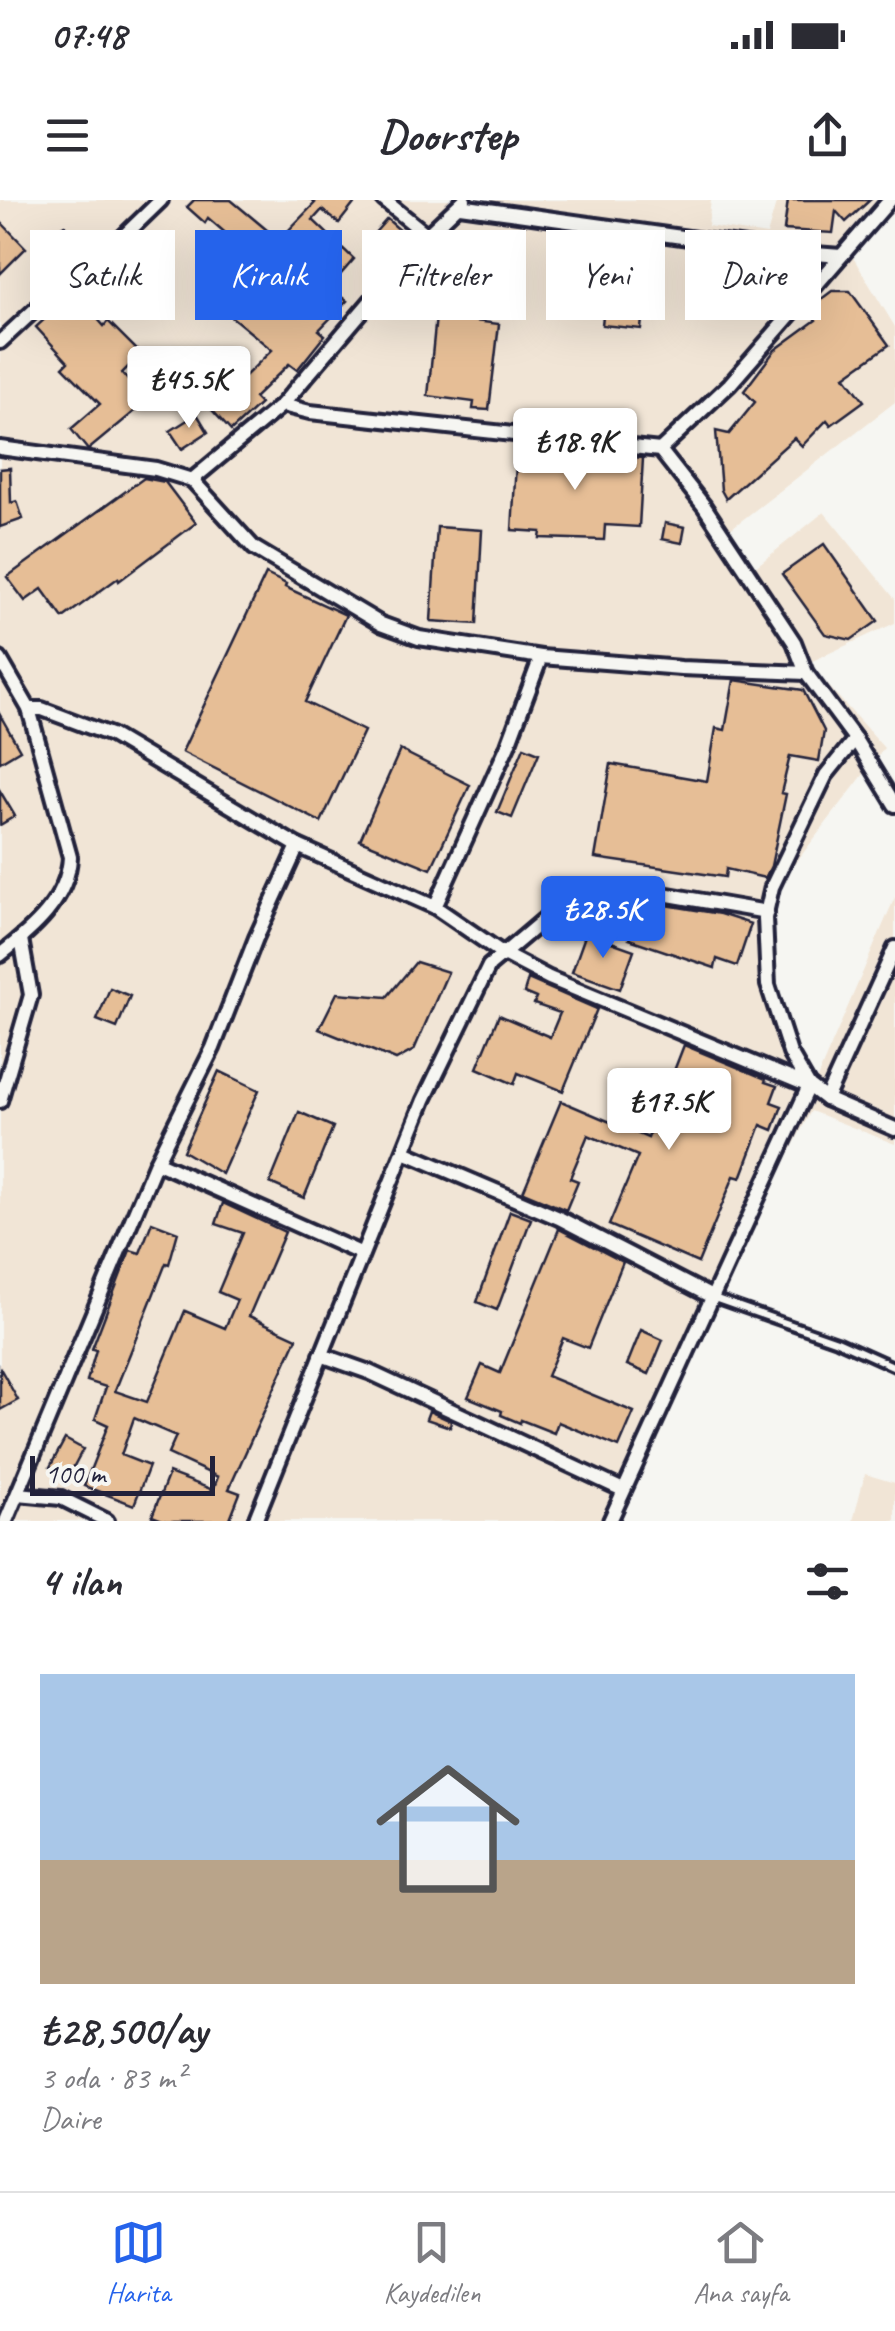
<!DOCTYPE html>
<html lang="tr">
<head>
<meta charset="utf-8">
<style>
	:root { --surface:#fff; --page:#f7f7f7; --text:#2b2b33; --muted:#7c7c81; --line:#e1e1e2; --accent:#2563eb }
	body { margin:0; font-family:Caveat,sans-serif; background:var(--page); color:var(--text); height:100vh; display:flex; flex-direction:column; font-size:38px; white-space:nowrap }
	* { box-sizing:border-box; margin:0 }
	p { font-size:32px; color:var(--muted) }
	.icon { flex:none; width:55px; height:55px; fill:none; stroke:currentColor; stroke-width:2; stroke-linecap:round; stroke-linejoin:round }
	.map { position:relative; height:1321px; overflow:hidden }
	.details { display:flex; flex-direction:column; background:var(--surface); flex:1 }
	.details>* { flex:none }
	.top-card { position:absolute; left:30px; top:30px; width:835px; height:90px; display:flex; gap:20px }
	.scale { position:absolute; left:30px; bottom:25px; width:185px; box-sizing:border-box; padding-left:10px; border:5px solid #22223b; border-top:0; font-size:28px; line-height:35px; white-space:nowrap; color:#22223b; -webkit-text-stroke:8px #f6f6f2; paint-order:stroke }
	.price { position:absolute; translate:-50% -85px; padding:0 22px; border-radius:10px; background:#fff; color:#222; font-size:32px; line-height:65px; filter:drop-shadow(0 2px 5px #0008) }
	.price::after { content:''; position:absolute; left:50%; top:60px; width:30px; height:22px; margin-left:-15px; background:inherit; clip-path:polygon(0 0,100% 0,50% 100%) }
	.price.on { background:var(--accent); color:#fff }
	ul { padding:0; list-style:none }
	li { display:grid; align-content:center; gap:20px; height:530px; padding:0 40px }
	li span { display:grid; place-items:center; height:310px; border-radius:0px; color:#555 }
	li>.icon { margin-inline-start:auto }
	span .icon { width:180px; height:180px; fill:#fffc; stroke-width:1 }
	li b { font-size:42px }
	h2 { display:flex; justify-content:space-between; align-items:center; height:120px; padding:0 40px; font-size:42px }
	.pill { padding:0 35px; border-radius:0px; background:var(--surface); box-shadow:0 10px 40px #0002; font-size:35px; line-height:90px }
	.pill.on { background:var(--accent); color:#fff }
	.status { display:flex; justify-content:space-between; align-items:center; height:70px; padding:0 50px; background:var(--surface); direction:ltr }
	.status svg { height:28px; fill:currentColor }
	header { display:flex; justify-content:space-between; align-items:center; height:130px; padding:0 40px; background:var(--surface); font-size:45px; font-weight:700 }
	.menu { display:flex; justify-content:space-around; align-items:center; height:140px; border-top:2px solid var(--line); background:var(--surface); font-size:28px; color:var(--muted) }
	.menu a { display:grid; justify-items:center; gap:5px }
	.menu .on { color:var(--accent) }
	.map>svg:first-child { display:block }
</style>
</head>
<body>
<div class="status"><b>07:48</b><svg viewBox="0 0 49 12"><path d="M0 12V9h3v3zM5 12V6h3v6zM10 12V3h3v9zM15 12V0h3v12zM26 1h20v11H26zM47 4h2v5h-2z"/></svg></div>
<header><svg class="icon" aria-label="menu" viewBox="0 0 24 24"><path d="M4 6h16M4 12h16M4 18h16"/></svg>Doorstep<svg class="icon" aria-label="share" viewBox="0 0 24 24"><path d="M12 15V3M7 8l5-5 5 5M5 13v7h14v-7"/></svg></header>
<div class="map">
<svg width="895" height="1321" viewBox="0 0 895 1321">
	<rect width="100%" height="100%" fill="#f6f6f2"/>
	<filter id="ink" filterUnits="userSpaceOnUse"><feTurbulence type="fractalNoise" baseFrequency=".01" numOctaves="2"/><feDisplacementMap in="SourceGraphic" scale="20" xChannelSelector="R" yChannelSelector="G"/><feConvolveMatrix kernelMatrix="1 2 1 2 8 2 1 2 1" color-interpolation-filters="sRGB"/></filter>
	<g filter="url(#ink)">
		<g fill="#f1e5d6">
			<path d="M0,0H711L708,26L767,35L777,0H882L848,49L895,127V202L724,334L753,369L824,312L895,399V423L808,463L884,548L763,705L774,808L816,881L895,697V944L811,911L730,1068L614,1321H0Z"/>
			<path d="M865,1274L895,1283V1321H853Z"/>
		</g>
		<g fill="#e6be96" stroke="#22223b" stroke-width="2.5">
			<path d="M194,0H231L279,40L315,3L311,0H357L339,23L322,10L313,20L354,59L329,88L347,101L319,130L325,135L297,170L289,164L254,198L260,204L231,231L186,181L214,155L239,182L272,150L222,109L258,61L208,18L205,23L187,7Z"/>
			<path d="M788,0H870L846,22L836,11L833,33L784,30Z"/>
			<path d="M387,19L403,33L381,59L364,45Z"/>
			<path d="M0,21L26,48L0,74Z"/>
			<path d="M65,25L76,45L49,59L38,39Z"/>
			<path d="M491,34L513,36L511,64L489,63Z"/>
			<path d="M611,37L650,43L641,129L602,125L607,78L576,75L580,39L610,43Z"/>
			<path d="M149,50L167,67L143,92L126,75Z"/>
			<path d="M414,69L427,82L406,104L385,102Z"/>
			<path d="M832,91H850L889,145L845,176L864,201L831,225L827,220L802,246L794,238L726,299L721,290L716,231L729,234L755,202L744,191L775,150L816,120L808,109Z"/>
			<path d="M74,92L104,126L108,121L141,154L122,173L146,202L88,250L71,229L100,204L63,167L68,162L36,127Z"/>
			<path d="M751,95L761,100L753,118L743,113Z"/>
			<path d="M436,116L499,124L489,210L473,209L474,202L428,196Z"/>
			<path d="M197,214L208,232L182,249L170,231Z"/>
			<path d="M517,247L643,258L639,327L605,325L604,340L540,338L541,332L512,330Z"/>
			<path d="M10,268L11,303L17,301L23,319L0,327V269Z"/>
			<path d="M144,278L165,282L196,323L119,381L118,378L63,418L42,389L25,401L7,377Z"/>
			<path d="M665,323L685,327L682,343L662,339Z"/>
			<path d="M437,327L482,330L477,424L431,421Z"/>
			<path d="M824,344L878,421L851,440L825,434L782,374Z"/>
			<path d="M266,374L286,384L285,387L346,415L305,502L364,531L321,622L182,552Z"/>
			<path d="M734,480L803,490L824,531L819,561L790,556L781,593L786,594L771,666L765,678L726,669L725,677L595,658L611,564L707,581L716,528L725,530Z"/>
			<path d="M0,515L20,550L0,562Z"/>
			<path d="M524,547L539,553L512,618L497,612Z"/>
			<path d="M400,550L470,585L431,669L360,640Z"/>
			<path d="M0,591L15,616L0,625Z"/>
			<path d="M642,701L720,714L751,724L737,766L717,759L715,768L629,739Z"/>
			<path d="M586,733L634,750L620,789L572,772Z"/>
			<path d="M416,762L448,772L414,850L396,860L319,829L337,793L387,797Z"/>
			<path d="M528,779L597,809L563,891L518,873L514,884L477,868L499,815L550,837L560,813L534,804L536,798L524,793Z"/>
			<path d="M110,788L130,796L117,828L97,820Z"/>
			<path d="M684,845L766,879L765,882L777,886L771,902L782,906L773,930L761,925L741,978L734,976L698,1063L609,1025L638,956L588,935L570,978L578,981L566,1010L523,992L561,901L648,938Z"/>
			<path d="M219,871L259,890L222,974L183,951Z"/>
			<path d="M299,912L333,927L304,998L270,983Z"/>
			<path d="M223,1003L285,1032L249,1116L297,1138L229,1289L240,1293L229,1321H165L152,1316L169,1273L213,1290L218,1277L168,1254L176,1236L134,1218L121,1255L149,1266L134,1305L84,1286L108,1225L95,1219L106,1187L87,1181L96,1150L92,1149L130,1050L140,1053L152,1022L178,1032L169,1064L166,1063L115,1191L147,1202L185,1111L225,1128L237,1100L218,1092L243,1033L216,1024Z"/>
			<path d="M510,1011L531,1019L497,1110L477,1102Z"/>
			<path d="M559,1029L623,1062L588,1148L563,1138L547,1176L634,1212L619,1247L558,1222L554,1233L521,1220L520,1223L501,1215L502,1211L468,1197L482,1165L500,1173Z"/>
			<path d="M641,1130L663,1140L649,1174L627,1165Z"/>
			<path d="M0,1168L18,1200L0,1210Z"/>
			<path d="M429,1211L451,1221L450,1227L426,1219Z"/>
			<path d="M65,1239L83,1249L68,1277L50,1267Z"/>
		</g>
		<g fill="none" stroke-linecap="round" stroke-linejoin="round">
			<defs>
				<path id="service" d="M714,1098L837,1141L895,1167"/>
				<g id="minor">
					<path d="M384,0L427,35"/>
					<path d="M460,6L789,52L841,56"/>
					<path d="M0,142L41,104L98,61L161,0"/>
					<path d="M282,205L310,212L660,250L704,306L794,442L806,473L855,539L895,605"/>
					<path d="M0,248L156,269L192,280L254,348L381,424L419,438L541,457L681,468L806,473"/>
					<path d="M660,250L730,184L890,0"/>
					<path d="M192,280L282,205L427,35L464,0"/>
					<path d="M0,459L29,509L70,657C68,700 32,730 0,755"/>
					<path d="M29,509H42L111,535L298,646L435,707L505,755L549,778L809,886L610,1321"/>
					<path d="M855,539L826,575L772,687L765,718L768,785L790,853L809,886L826,899L895,929"/>
					<path d="M435,707L508,545L541,457"/>
					<path d="M826,899L895,748"/>
					<path d="M0,901L31,795L21,739"/>
					<path d="M404,952L559,1018L712,1097"/>
					<path d="M156,962L360,1053"/>
					<path d="M321,1155L369,1172L623,1290"/>
					<path d="M18,1294L61,1298L107,1321"/>
					<path d="M6,1321L156,962L213,848L256,738L298,646"/>
					<path d="M255,1321L424,900L489,766L560,706L583,694L634,689L767,712"/>
				</g>
			</defs>
			<use href="#service" stroke="#22223b" stroke-width="14"/>
			<use href="#minor" stroke="#22223b" stroke-width="20"/>
			<use href="#service" stroke="#f6f6f2" stroke-width="6"/>
			<use href="#minor" stroke="#f6f6f2" stroke-width="12"/>
		</g>
	</g>
</svg>
<div class="scale">100 m</div>
<b class="price" style="left:189px;top:231px">₺45.5K</b>
<b class="price" style="left:575px;top:293px">₺18.9K</b>
<b class="price on" style="left:603px;top:761px">₺28.5K</b>
<b class="price" style="left:669px;top:953px">₺17.5K</b>
<div class="top-card">
<a class="pill">Satılık</a>
<a class="pill on">Kiralık</a>
<a class="pill">Filtreler</a>
<a class="pill">Yeni</a>
<a class="pill">Daire</a>
</div>
</div>
<section class="details">
<h2>4 ilan<svg class="icon" aria-label="filters" viewBox="0 0 24 24"><path d="M4 7h16M4 17h16"/><circle cx="9" cy="7" r="2"/><circle cx="15" cy="17" r="2"/></svg></h2>
<ul>
<li><span style="background:linear-gradient(#a9c7e8 60%,#b9a48a 0)"><svg class="icon" aria-label="home" viewBox="0 0 24 24"><path d="M3 11l9-7 9 7M6 9v11h12V9"/></svg></span><div><b>₺28,500/ay</b><p>3 oda · 83 m²</p><p>Daire</p></div></li>
</ul>
</section>
<nav class="menu">
<a class="on"><svg class="icon" aria-label="map" viewBox="0 0 24 24"><path d="M3 6l6-2 6 2 6-2v14l-6 2-6-2-6 2zM9 4v14M15 6v14"/></svg>Harita</a>
<a><svg class="icon" aria-label="saved" viewBox="0 0 24 24"><path d="M7 4h10v16l-5-4-5 4z"/></svg>Kaydedilen</a>
<a><svg class="icon" aria-label="home" viewBox="0 0 24 24"><path d="M3 11l9-7 9 7M6 9v11h12V9"/></svg>Ana sayfa</a>
</nav>
</body>
</html>
